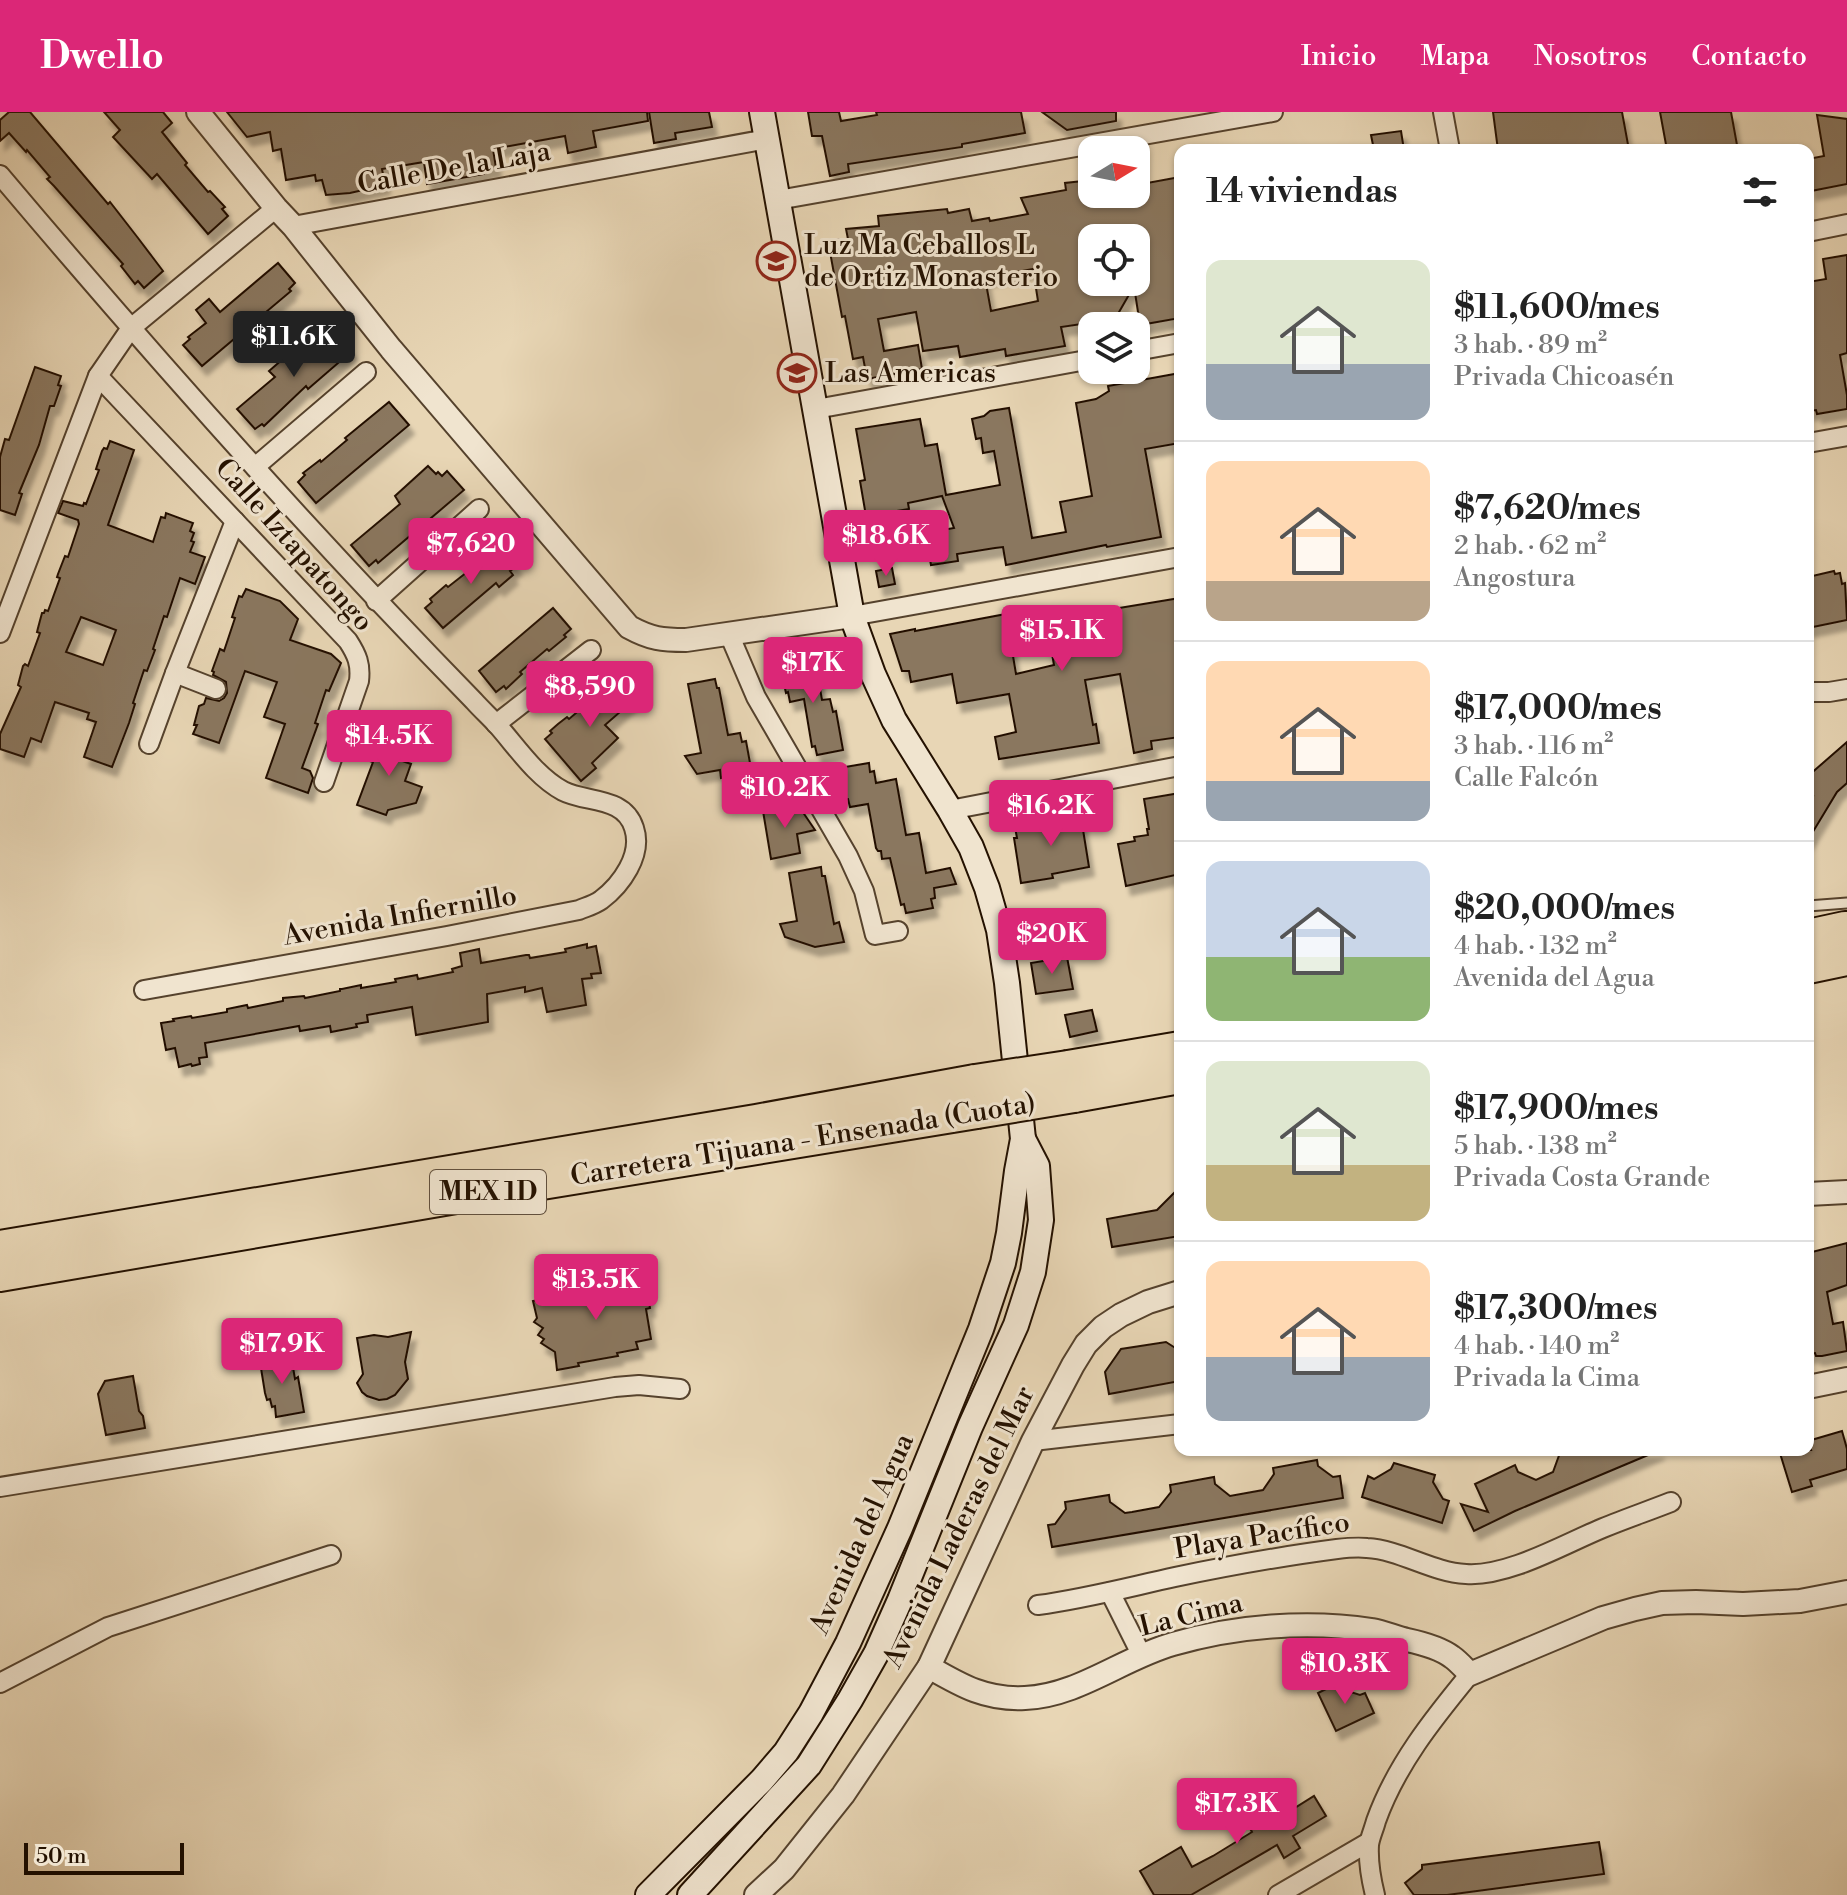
<!DOCTYPE html>
<html lang="es">
<head>
<meta charset="utf-8">
<style>
	:root { --surface:#fff; --page:#f2f2f2; --text:#222; --muted:#767676; --line:#e0e0e0; --accent:#db2777 }
	body { margin:0; font-family:"Libre Bodoni",serif; background:var(--page); color:var(--text); height:100vh; display:flex; flex-direction:column; font-size:30px; white-space:nowrap }
	* { box-sizing:border-box; margin:0 }
	p { font-size:26px; color:var(--muted) }
	.icon { flex:none; width:44px; height:44px; fill:none; stroke:currentColor; stroke-width:2; stroke-linecap:round; stroke-linejoin:round }
	.map { position:relative; flex:1; overflow:hidden }
	.drawer { position:absolute; left:1174px; top:32px; width:640px; height:1312px; display:flex; flex-direction:column; background:var(--surface); border-radius:16px; box-shadow:0 2px 6px #0004 }
	.drawer>* { flex:none }
	.needle { width:52px; rotate:80deg }
	.tools { position:absolute; left:1078px; top:24px; display:grid; gap:16px }
	.tools a { display:grid; place-items:center; width:72px; height:72px; border-radius:16px; background:var(--surface); box-shadow:0 2px 6px #0004; font-size:40px }
	.scale { position:absolute; left:24px; bottom:20px; width:160px; box-sizing:border-box; padding-left:8px; border:4px solid #241100; border-top:0; font-size:22px; line-height:28px; white-space:nowrap; color:#241100; -webkit-text-stroke:6px #f0e4cf; paint-order:stroke }
	.price { position:absolute; translate:-50% -68px; padding:0 18px; border-radius:8px; background:var(--accent); color:#fff; font-size:26px; line-height:52px; filter:drop-shadow(0 2px 4px #0008) }
	.price::after { content:''; position:absolute; left:50%; top:48px; width:24px; height:18px; margin-left:-12px; background:inherit; clip-path:polygon(0 0,100% 0,50% 100%) }
	.price.current { background:#222; color:#fff }
	ul { padding:0; list-style:none }
	li { display:flex; align-items:center; gap:24px; height:200px; padding:0 32px }
	li+li { border-top:2px solid var(--line) }
	li span { display:grid; place-items:center; flex:none; width:224px; height:160px; border-radius:16px; color:#555 }
	li>.icon { margin-inline-start:auto }
	span .icon { width:96px; height:96px; fill:#fffc; stroke-width:1 }
	li b { font-size:34px }
	h2 { display:flex; justify-content:space-between; align-items:center; height:96px; padding:0 32px; font-size:34px }
	header { display:flex; align-items:center; gap:48px; box-sizing:border-box; height:112px; padding:0 40px; background:var(--accent); color:#fff }
	header strong { font-size:38px }
	nav { display:flex; gap:44px; margin-inline-start:auto; font-size:28px }
	.map>svg:first-child { display:block }
</style>
</head>
<body>
<header>
<strong>Dwello</strong>
<nav><a>Inicio</a><a>Mapa</a><a>Nosotros</a><a>Contacto</a></nav>
</header>
<div class="map">
<svg width="1847" height="1783" viewBox="0 0 1847 1783">
	<defs>
		<filter id="shadow"><feDropShadow dx="5" dy="9" stdDeviation="2" flood-color="#0004"/></filter>
	</defs>
	<rect width="100%" height="100%" fill="#e8d6b5"/>
	<filter id="stains"><feTurbulence type="fractalNoise" baseFrequency=".0025" numOctaves="4"/><feColorMatrix values="0 0 0 0 .2 0 0 0 0 .09 0 0 0 0 .02 0 0 0 .5 -.17"/></filter>
	<radialGradient id="worn" r=".72"><stop offset=".6" stop-color="#630" stop-opacity="0"/><stop offset="1" stop-color="#630" stop-opacity=".3"/></radialGradient>
	<g fill="#8a775e" stroke="#241100" stroke-width="2" fill-rule="evenodd" filter="url(#shadow)">
		<path d="M9,0H30L108,92L110,90L138,126L163,159L144,176L138,169L135,172L121,154L123,152L54,74L47,67L50,65L27,38L26,40L9,21L0,29V8Z"/>
		<path d="M104,0H163L172,11L162,20L187,51L185,53L208,80L210,79L225,95L222,97L228,104L208,122L157,62L152,67L113,25L120,18Z"/>
		<path d="M227,0H647L648,9L593,19L596,35L568,41L565,24L493,37L496,56L484,58V62L427,72L424,50L382,57L385,73L350,81L326,83L322,68L316,69L315,63L286,68L281,37L273,39L270,20L247,25Z"/>
		<path d="M649,0H709L712,15L675,21L676,27L654,31Z"/>
		<path d="M808,0H839L841,9L877,3L876,0H1021L1025,21L962,32V35L848,52L849,60L830,64L822,24H812Z"/>
		<path d="M1042,0H1116V9L1067,18Z"/>
		<path d="M1493,0H1622L1629,38H1603L1602,35L1586,38H1498Z"/>
		<path d="M1660,0H1731L1737,33L1706,38H1667Z"/>
		<path d="M1817,3L1847,7V72L1811,79L1808,64V47L1824,44Z"/>
		<path d="M1401,19L1404,38H1374L1371,23Z"/>
		<path d="M1180,65V206L1140,213L1134,174L1115,207L1061,215L1065,234L1006,244L1005,237L960,245L958,234L923,239L916,200L878,207L884,239L918,233L922,257L867,267L863,245L853,247L845,204L842,205L830,140L839,138L837,128L848,127L846,117L879,114L878,104L947,97L948,101L969,97L972,109L989,106L990,109L1028,102L1021,86L1066,78L1065,71L1092,68V82H1136V73ZM1133,121L1134,126H1136L1141,167L1136,168V170H1092V126ZM1033,157L1038,189L991,199L985,166Z"/>
		<path d="M1847,143V241L1840,243L1847,283V297L1817,302L1816,298L1808,299V170L1826,167L1823,147Z"/>
		<path d="M278,151L295,171L289,177L291,179L202,254L183,233L190,227L188,225L206,211L196,198L209,187L220,200Z"/>
		<path d="M335,220L352,239L308,277L306,274L264,314L262,312L255,317L237,297L275,265L269,259L291,240L296,246L326,222L329,225Z"/>
		<path d="M35,255L61,264L58,273L61,274L54,294H50L39,333L19,381L22,382L15,403L0,398V345L5,327L9,328Z"/>
		<path d="M1180,261V331L1145,337L1161,425L1107,435L1106,433L1006,453L1003,435L995,436L957,442L958,449L931,453L925,421L954,416L942,384L908,391L909,397L866,404L860,369L865,368L856,317L920,307L925,334L937,332L946,383L1000,373L994,339L983,341L981,326L976,327L972,307L984,304L990,299L1009,296L1032,426L1066,420L1060,390L1092,384L1076,291L1096,287L1109,279L1108,274Z"/>
		<path d="M389,290L409,313L316,391L298,370L305,363L303,361L320,348L321,350L347,328L345,326Z"/>
		<path d="M110,329L134,338L108,413L153,430L161,405L165,406L166,401L193,411L190,419L194,421L191,429L194,430L190,440L205,445L195,472L180,466L167,505L164,504L153,537L155,538L147,559L144,558L133,591L135,592L129,611L112,655L84,645L96,610L87,607L89,601L55,590L41,630L31,626L24,645L0,637V622L21,575L18,573L23,554L25,552L28,554L40,521L37,520L38,516L42,501H44L45,498L48,499L60,466L57,465L58,462L65,444L68,445L79,412L78,408L58,401L63,389L83,394L84,391L86,392L99,358L96,357L102,339L104,336L107,337ZM81,505L116,518L103,553L66,540Z"/>
		<path d="M428,354L436,362L438,360L442,364L447,359L464,378L378,451L376,448L369,454L351,433L400,392L395,384Z"/>
		<path d="M500,433L517,454L510,459L513,463L499,475L496,471L443,516L425,496L432,490L430,487L446,473L448,475L476,453L474,450L490,436L493,439Z"/>
		<path d="M892,456L895,472L879,475L876,459Z"/>
		<path d="M1834,459L1835,462L1840,461L1842,472L1845,471L1847,508L1808,516V465Z"/>
		<path d="M246,477L280,489L298,507L290,528L331,542L341,551L329,579L326,578L315,611L318,612L302,656L310,659L313,666L308,681L266,666L285,612L264,605L277,570L245,559L219,631L193,622L197,613H194L199,594L204,592L206,586L219,589L224,586L227,581L226,570L213,563L214,560L212,559L220,537L224,539L235,506L232,505L239,484L242,485Z"/>
		<path d="M1180,486V625L1151,629L1152,637L1134,641L1120,562L1085,568L1093,613L1096,612L1099,631L999,647L995,625L1016,620L1009,582L957,591L952,562L911,570L909,559H902L890,522L915,517V519L1006,502L1016,562L1054,553L1046,508Z"/>
		<path d="M553,496L571,517L564,523L566,525L549,539L547,537L520,560L522,562L506,577L504,574L496,580L479,559Z"/>
		<path d="M809,545L814,565H818L822,588L830,587L833,600L836,599L843,638L817,643L815,634L812,635L804,587L790,590L788,580L786,581L781,559H785L783,550Z"/>
		<path d="M618,565L636,586L605,613L618,626L592,651L596,656L581,669L545,627L552,621L550,619L558,612L567,605L569,607L595,585L593,583L601,576L610,569L612,571Z"/>
		<path d="M715,567L717,576H719L728,623L740,621L742,630L746,629L750,651L746,652L748,661L721,666L720,658L697,662L685,644L701,641L688,572Z"/>
		<path d="M384,621L409,630L402,649L411,652L405,669L422,675L416,691L388,698L386,703L357,693L373,650L370,649L377,628L381,629Z"/>
		<path d="M1847,630V671L1837,680L1808,728V691L1813,684L1808,681V664Z"/>
		<path d="M869,651L870,660L874,659L876,671L896,667L906,723L919,721L926,761L950,756L956,772L934,776L935,786L931,787L933,796L906,801L904,792L901,793L890,746L882,747L881,739H878L876,736L868,692L850,695L848,687H844L839,656Z"/>
		<path d="M1180,681V762L1126,774L1118,732L1135,729L1134,725L1148,723L1147,717H1149L1144,687Z"/>
		<path d="M798,693L815,718L797,722L800,741L771,747L763,699Z"/>
		<path d="M1080,699L1089,755L1052,762L1053,766L1021,771L1014,726H1017L1015,715L1061,707L1060,702Z"/>
		<path d="M821,755L822,764H825L834,812L839,810L844,830L815,835L785,825L780,812L797,809L789,761Z"/>
		<path d="M587,832V836L596,834L601,861L591,862L592,866L582,867L586,893L547,900L542,876L525,880V875L487,882L488,910L416,923L412,895L367,903L368,910L356,912L357,915L331,920L330,914L300,919L299,914L205,931L207,945L199,946L200,952L192,954L191,952L179,955L175,936L166,938L161,911L174,909L173,907L191,904L192,906L227,900V897L247,893L248,896L283,889V886L304,884L305,886L340,879V877H342L361,873V876L396,870L395,867L417,863L418,867L453,860L452,857L462,854L460,841L479,837L481,851L526,843H529L530,846L566,840L565,837Z"/>
		<path d="M1067,845L1073,877L1036,882L1031,851Z"/>
		<path d="M1092,898L1097,919L1070,925L1065,903Z"/>
		<path d="M1180,1075V1124L1112,1135L1107,1107L1157,1098Z"/>
		<path d="M1847,1131V1173L1827,1180L1833,1212L1843,1210L1847,1239L1822,1244H1816L1815,1241L1808,1242V1141Z"/>
		<path d="M632,1159L633,1163L644,1161L650,1196L646,1197L651,1227L636,1230L638,1237L617,1241L618,1244L578,1251L579,1254L557,1258L555,1240L541,1231L544,1227L538,1223L543,1216L534,1210L537,1206L533,1189L553,1185L563,1186L607,1177L606,1174L616,1173L614,1162Z"/>
		<path d="M411,1220L405,1250L408,1267L395,1283L387,1287L379,1288L367,1284L362,1280L357,1271L363,1262L357,1226L374,1223L388,1225Z"/>
		<path d="M1166,1230L1180,1239V1269L1109,1282L1105,1260L1121,1237Z"/>
		<path d="M291,1244L295,1267L298,1265L304,1300L276,1305L275,1294L272,1295L270,1287L267,1288L265,1281L260,1250Z"/>
		<path d="M133,1264L139,1299L143,1304L145,1316L106,1323L98,1282L105,1269Z"/>
		<path d="M1842,1319L1847,1337V1357L1810,1368L1812,1374L1792,1380L1779,1338H1811L1808,1329Z"/>
		<path d="M1561,1338H1660L1515,1399L1474,1419L1461,1392L1488,1400L1475,1372L1515,1353L1518,1360L1536,1368L1553,1360Z"/>
		<path d="M1317,1348L1318,1354L1333,1365L1340,1364L1343,1386L1052,1435L1048,1413L1055,1412L1066,1397L1065,1390L1109,1383L1110,1390L1125,1401L1132,1400L1159,1395L1171,1380L1170,1373L1214,1365L1215,1372L1230,1384L1263,1378L1274,1362L1273,1356Z"/>
		<path d="M1394,1351L1435,1363L1433,1370L1443,1387L1449,1389L1442,1411L1362,1385L1368,1364L1374,1367L1391,1357Z"/>
		<path d="M1338,1571L1341,1577L1360,1583L1365,1581L1374,1601L1336,1619L1318,1581Z"/>
		<path d="M1281,1676L1293,1697L1314,1684L1326,1704L1293,1724L1300,1736L1284,1746L1277,1733L1191,1783H1154L1140,1759L1181,1735L1192,1755L1213,1744L1252,1720L1241,1699Z"/>
		<path d="M1599,1730L1604,1762L1447,1783H1414L1405,1771L1422,1757V1753Z"/>
	</g>
	<g fill="none" stroke-linecap="round" stroke-linejoin="round">
		<defs>
			<path id="service" d="M1808,794L1847,791"/>
			<g id="minor">
				<path d="M1443,0L1450,38"/>
				<path d="M0,63C152,243 309,420 474,589C482,598 491,606 499,615C518,637 537,665 563,679C586,691 624,684 634,716C643,743 621,773 601,788C594,793 586,795 579,798L447,824L144,878"/>
				<path d="M778,88L1273,0"/>
				<path d="M293,114L767,27"/>
				<path d="M1808,120L1847,112"/>
				<path d="M1136,239L1180,231"/>
				<path d="M98,264L348,529C357,543 361,552 359,569L324,670"/>
				<path d="M816,297L1092,247"/>
				<path d="M1808,331L1847,324"/>
				<path d="M255,355L366,260"/>
				<path d="M376,489L479,397"/>
				<path d="M852,504L1180,445"/>
				<path d="M0,521L98,264L131,216L276,96"/>
				<path d="M729,522L756,585L848,744L864,779L875,823L898,819"/>
				<path d="M175,561L216,577"/>
				<path d="M1808,580H1829L1847,577"/>
				<path d="M496,612L591,538"/>
				<path d="M149,632L175,561L235,409"/>
				<path d="M950,698L1180,654"/>
				<path d="M1033,1329L1180,1312"/>
				<path d="M0,1375L615,1275L639,1273L680,1277"/>
				<path d="M1110,1480L1142,1544"/>
				<path d="M1038,1493C1084,1487 1129,1475 1175,1465C1228,1454 1283,1444 1337,1437C1346,1436 1357,1435 1367,1436C1401,1438 1431,1460 1466,1462C1508,1465 1564,1432 1603,1416C1625,1407 1648,1399 1671,1390"/>
				<path d="M0,1571L108,1515L331,1443"/>
				<path d="M1278,1783L1369,1730"/>
				<path d="M1375,1783C1371,1767 1368,1750 1369,1733C1370,1725 1374,1717 1376,1709C1396,1653 1433,1607 1470,1562"/>
			</g>
			<g id="tertiary">
				<path d="M198,0L276,96L293,114L391,237L629,515C651,527 662,528 686,528L852,504"/>
				<path d="M1808,1082L1847,1080"/>
				<path d="M1808,1275L1847,1267"/>
				<path d="M929,1555C962,1574 986,1588 1025,1586C1078,1584 1123,1546 1173,1532C1235,1514 1307,1508 1372,1518C1383,1520 1395,1525 1407,1528C1421,1531 1440,1536 1452,1545C1458,1549 1464,1556 1470,1562L1603,1506L1635,1497L1662,1491L1696,1490L1743,1492L1800,1489L1847,1480"/>
				<path d="M756,1783L784,1757L843,1683L929,1555L1033,1329L1073,1253L1086,1232L1103,1215L1121,1203L1148,1190L1180,1180"/>
			</g>
			<g id="secondary">
				<path d="M648,1783L762,1668L786,1640L811,1601L848,1531L900,1416L981,1217L1003,1151L1009,1121L1017,1059L1023,1027L1007,871L999,818L987,776L971,735L950,698L894,608L873,562L852,504L762,0"/>
				<path d="M690,1783L809,1653L850,1588L876,1542L900,1488L970,1315L1016,1213L1033,1160L1041,1108L1037,1054L1023,1027"/>
			</g>
			<g id="motorway">
				<path d="M1808,824L1845,816"/>
				<path d="M1808,855L1847,847"/>
				<path d="M1068,955L1180,936"/>
				<path d="M1074,984L1180,965"/>
				<path d="M0,1135L756,1009L975,969"/>
				<path d="M0,1163L468,1083L977,1000"/>
			</g>
		</defs>
		<use href="#service" stroke="#55422d" stroke-width="13"/>
		<use href="#minor" stroke="#55422d" stroke-width="22"/>
		<use href="#tertiary" stroke="#55422d" stroke-width="26"/>
		<use href="#secondary" stroke="#241100" stroke-width="28"/>
		<use href="#motorway" stroke="#241100" stroke-width="36"/>
		<use href="#service" stroke="#f0e4cf" stroke-width="9"/>
		<use href="#minor" stroke="#f0e4cf" stroke-width="18"/>
		<use href="#tertiary" stroke="#f0e4cf" stroke-width="22"/>
		<use href="#secondary" stroke="#f0e4cf" stroke-width="24"/>
		<use href="#motorway" stroke="#e8d6b5" stroke-width="32"/>
		<defs>
			<g id="motorway-bridge">
				<path d="M975,969L1068,955"/>
				<path d="M977,1000L1074,984"/>
			</g>
		</defs>
		<use href="#motorway-bridge" stroke="#241100" stroke-width="36" stroke-linecap="butt"/>
		<use href="#motorway-bridge" stroke="#e8d6b5" stroke-width="32"/>
	</g>
	<defs>
		<symbol id="school-ring" viewBox="-11 -11 22 22"><circle r="9.5" fill="#f0e4cf" stroke="#8f2418" stroke-width="1.5"/><path d="M0-5L7-2L0 1L-7-2ZM-4 1L0 2.5L4 1V4Q0 6-4 4Z" fill="#8f2418"/></symbol>
	</defs>
	<g fill-rule="evenodd">
		<use href="#school-ring" x="754" y="127" width="44" height="44"/>
		<use href="#school-ring" x="775" y="239" width="44" height="44"/>
	</g>
	<g text-anchor="middle" dominant-baseline="central" stroke-width="6" stroke-linejoin="round" paint-order="stroke">
		<rect fill="#f0e4cf" stroke="#61503e" stroke-width="2" x="430" y="1058" width="116" height="44" rx="6"/>
		<g font-size="26" font-weight="bold" fill="#241100">
			<text x="488" y="1080">MEX 1D</text>
		</g>
		<g font-size="28" fill="#241100" stroke="#f0e4cf">
			<text transform="translate(454 56) rotate(-10)">Calle De la Laja</text>
			<text transform="translate(294 433) rotate(48)">Calle Iztapatongo</text>
			<text transform="translate(400 804) rotate(-10)">Avenida Infiernillo</text>
			<text transform="translate(803 1028) rotate(-9)">Carretera Tijuana - Ensenada (Cuota)</text>
			<text transform="translate(959 1415) rotate(-64)">Avenida Laderas del Mar</text>
			<text transform="translate(862 1422) rotate(-66)">Avenida del Agua</text>
			<text transform="translate(1262 1424) rotate(-9)">Playa Pacífico</text>
			<text transform="translate(1191 1503) rotate(-14)">La Cima</text>
		</g>
		<g font-size="28" fill="#241100" stroke="#f0e4cf" text-anchor="start">
			<text x="804" y="133">Luz Ma Ceballos L<tspan x="804" dy="32">de Ortiz Monasterio</tspan></text>
			<text x="825" y="261">Las Americas</text>
		</g>
	</g>
	<rect width="100%" height="100%" filter="url(#stains)"/>
	<rect width="100%" height="100%" fill="url(#worn)"/>
</svg>
<div class="tools">
<a><svg class="needle" viewBox="-14 -14 28 28"><path d="M0-13l5 13h-10z" fill="#e53935"/><path d="M0 13l5-13h-10z" fill="#767676"/></svg></a>
<a><svg class="icon" aria-label="locate" viewBox="0 0 24 24"><circle cx="12" cy="12" r="6"/><path d="M12 2v4M12 18v4M2 12h4M18 12h4"/></svg></a>
<a><svg class="icon" aria-label="layers" viewBox="0 0 24 24"><path d="M12 4l9 5-9 5-9-5zM3 14l9 5 9-5"/></svg></a>
</div>
<div class="scale">50 m</div>
<b class="price current" style="left:294px;top:267px">$11.6K</b>
<b class="price" style="left:886px;top:466px">$18.6K</b>
<b class="price" style="left:471px;top:474px">$7,620</b>
<b class="price" style="left:1062px;top:561px">$15.1K</b>
<b class="price" style="left:813px;top:593px">$17K</b>
<b class="price" style="left:590px;top:617px">$8,590</b>
<b class="price" style="left:389px;top:666px">$14.5K</b>
<b class="price" style="left:785px;top:718px">$10.2K</b>
<b class="price" style="left:1051px;top:736px">$16.2K</b>
<b class="price" style="left:1052px;top:864px">$20K</b>
<b class="price" style="left:596px;top:1210px">$13.5K</b>
<b class="price" style="left:282px;top:1274px">$17.9K</b>
<b class="price" style="left:1345px;top:1594px">$10.3K</b>
<b class="price" style="left:1237px;top:1734px">$17.3K</b>
<section class="drawer">
<h2>14 viviendas<svg class="icon" aria-label="filters" viewBox="0 0 24 24"><path d="M4 7h16M4 17h16"/><circle cx="9" cy="7" r="2"/><circle cx="15" cy="17" r="2"/></svg></h2>
<ul>
<li><span style="background:linear-gradient(#dfe7d0 65%,#9aa5b1 0)"><svg class="icon" aria-label="home" viewBox="0 0 24 24"><path d="M3 11l9-7 9 7M6 9v11h12V9"/></svg></span><div><b>$11,600/mes</b><p>3 hab. · 89 m²</p><p>Privada Chicoasén</p></div></li>
<li><span style="background:linear-gradient(#ffd9b3 75%,#b9a48a 0)"><svg class="icon" aria-label="home" viewBox="0 0 24 24"><path d="M3 11l9-7 9 7M6 9v11h12V9"/></svg></span><div><b>$7,620/mes</b><p>2 hab. · 62 m²</p><p>Angostura</p></div></li>
<li><span style="background:linear-gradient(#ffd9b3 75%,#9aa5b1 0)"><svg class="icon" aria-label="home" viewBox="0 0 24 24"><path d="M3 11l9-7 9 7M6 9v11h12V9"/></svg></span><div><b>$17,000/mes</b><p>3 hab. · 116 m²</p><p>Calle Falcón</p></div></li>
<li><span style="background:linear-gradient(#c9d6e8 60%,#8fb573 0)"><svg class="icon" aria-label="home" viewBox="0 0 24 24"><path d="M3 11l9-7 9 7M6 9v11h12V9"/></svg></span><div><b>$20,000/mes</b><p>4 hab. · 132 m²</p><p>Avenida del Agua</p></div></li>
<li><span style="background:linear-gradient(#dfe7d0 65%,#c2b280 0)"><svg class="icon" aria-label="home" viewBox="0 0 24 24"><path d="M3 11l9-7 9 7M6 9v11h12V9"/></svg></span><div><b>$17,900/mes</b><p>5 hab. · 138 m²</p><p>Privada Costa Grande</p></div></li>
<li><span style="background:linear-gradient(#ffd9b3 60%,#9aa5b1 0)"><svg class="icon" aria-label="home" viewBox="0 0 24 24"><path d="M3 11l9-7 9 7M6 9v11h12V9"/></svg></span><div><b>$17,300/mes</b><p>4 hab. · 140 m²</p><p>Privada la Cima</p></div></li>
</ul>
</section>
</div>
</body>
</html>
